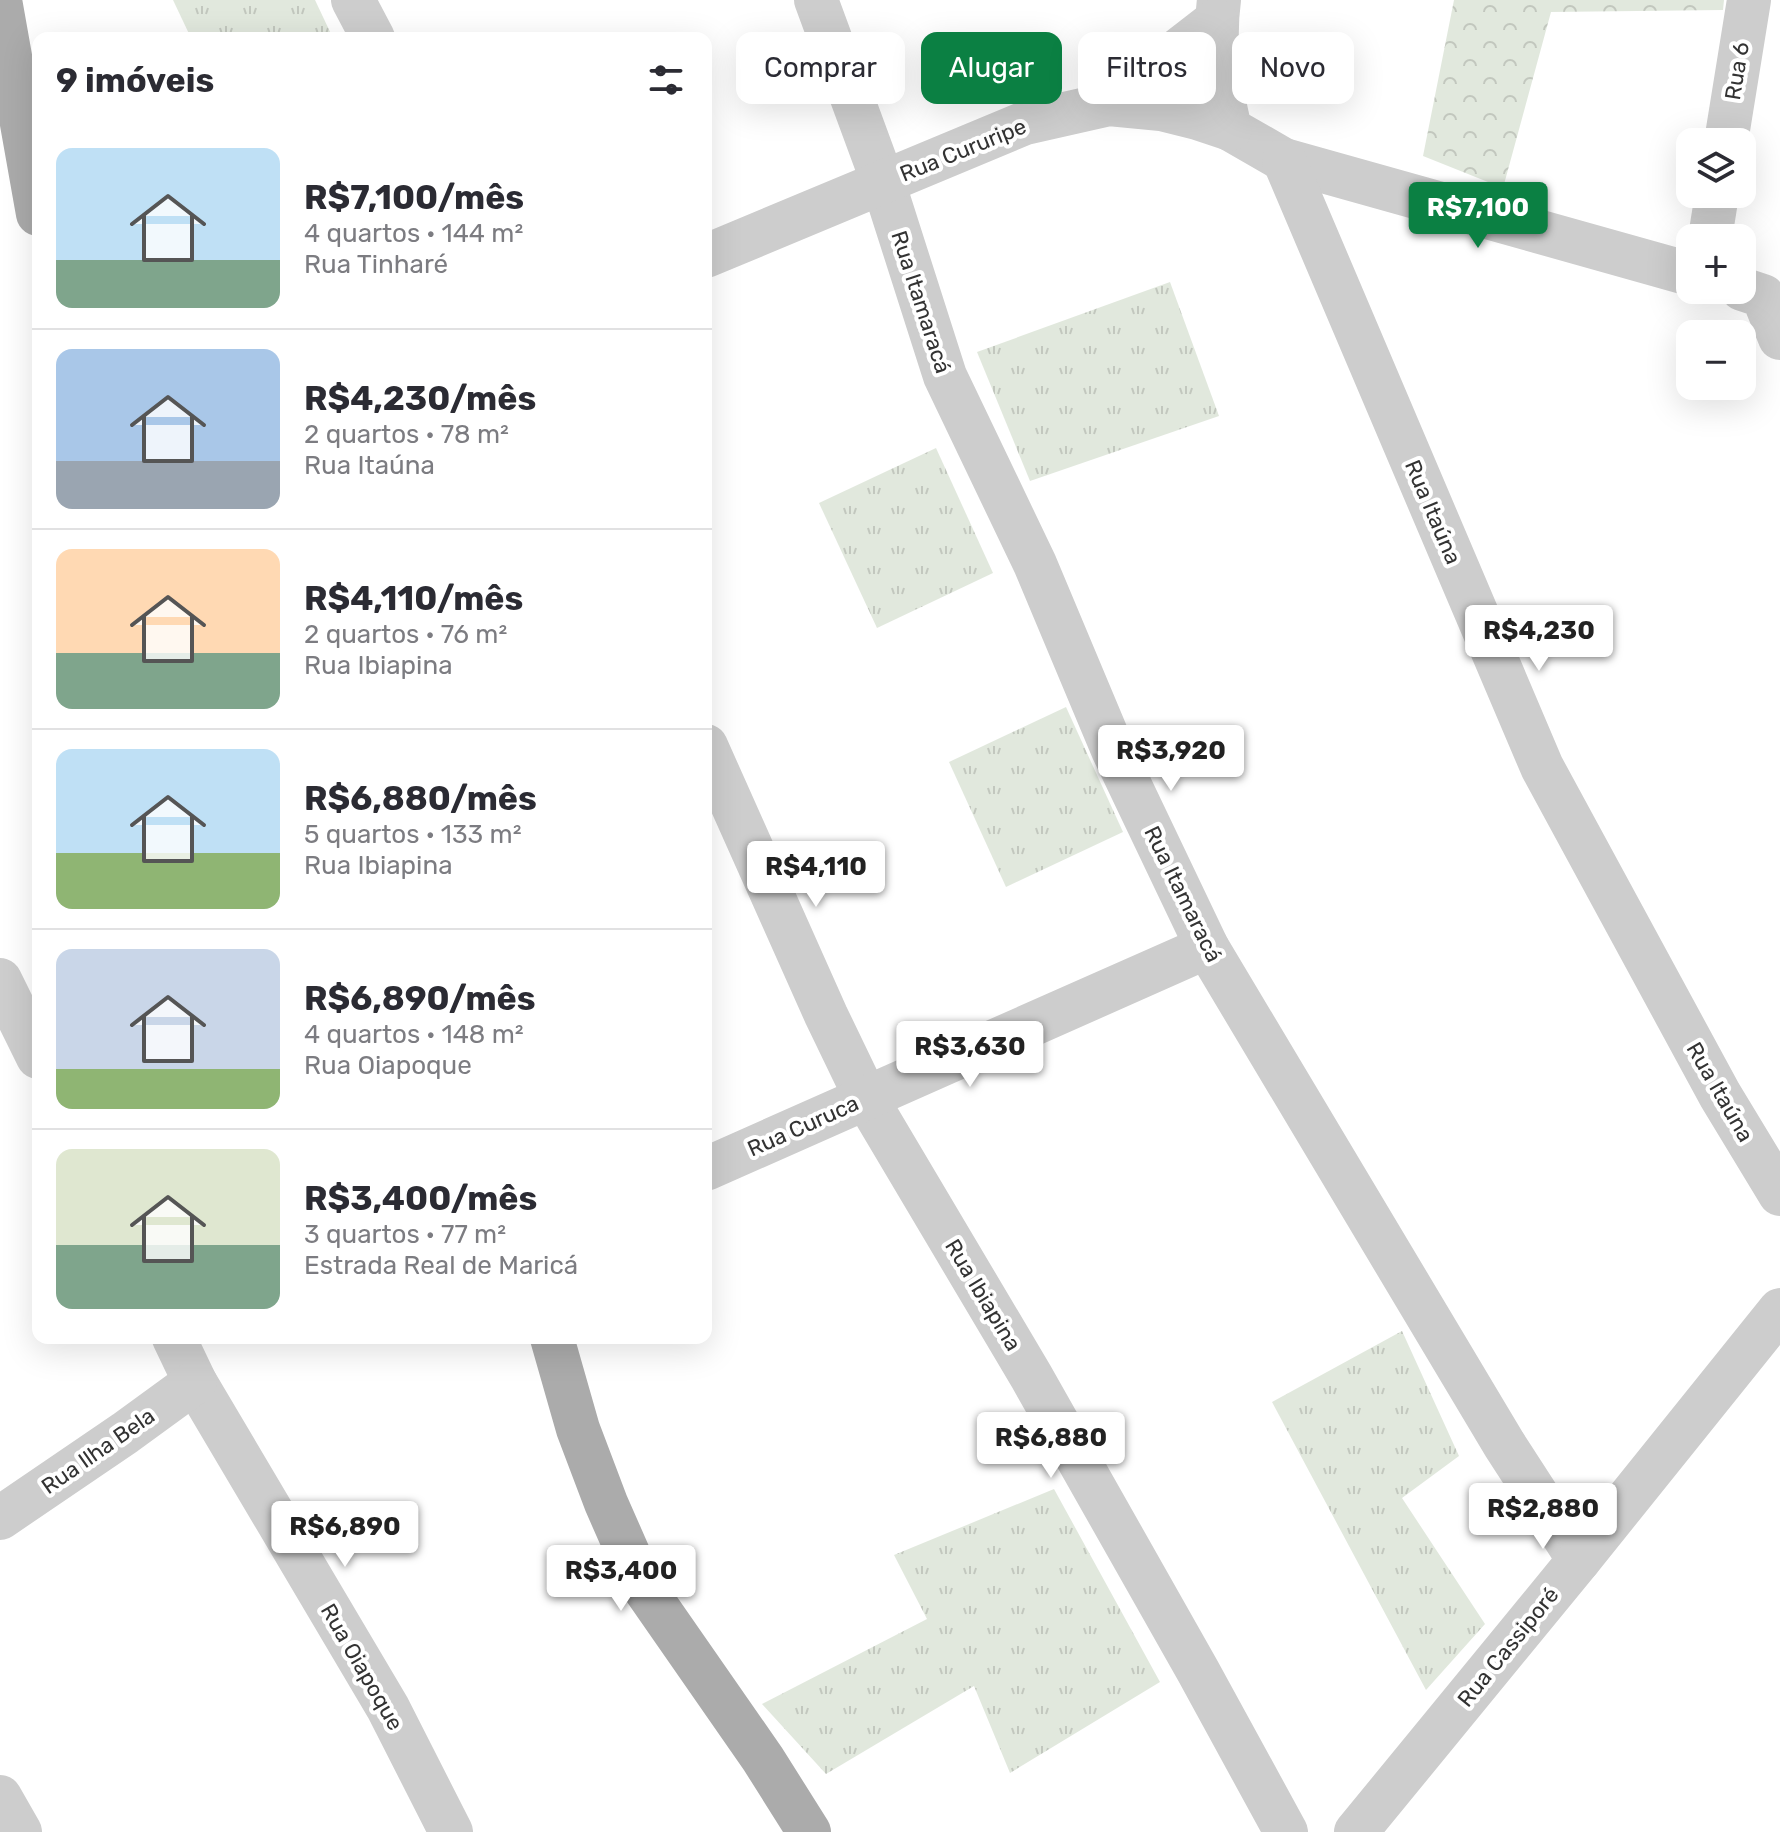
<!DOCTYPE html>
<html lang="pt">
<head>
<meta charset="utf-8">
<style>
	:root { --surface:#fff; --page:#f2f2f3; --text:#2b2b33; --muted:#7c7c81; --line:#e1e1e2; --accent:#0b8043 }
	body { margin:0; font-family:Rubik,sans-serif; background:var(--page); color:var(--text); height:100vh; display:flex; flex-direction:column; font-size:30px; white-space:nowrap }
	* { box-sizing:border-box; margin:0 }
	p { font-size:26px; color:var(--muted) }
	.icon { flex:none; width:44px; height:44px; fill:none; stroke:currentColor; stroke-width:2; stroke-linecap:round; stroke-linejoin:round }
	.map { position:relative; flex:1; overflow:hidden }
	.sheet { position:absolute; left:32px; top:32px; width:680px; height:1312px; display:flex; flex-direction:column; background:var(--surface); border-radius:16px; box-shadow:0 8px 32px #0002 }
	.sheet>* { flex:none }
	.guide { position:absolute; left:736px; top:32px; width:760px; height:72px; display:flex; gap:16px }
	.buttons { position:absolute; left:1676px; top:128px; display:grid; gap:16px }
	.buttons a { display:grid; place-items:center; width:80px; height:80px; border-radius:16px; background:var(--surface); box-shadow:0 8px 32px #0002; font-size:40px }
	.price { position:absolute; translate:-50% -68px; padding:0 18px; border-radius:8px; background:#fff; color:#222; font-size:26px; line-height:52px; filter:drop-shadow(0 2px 4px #0008) }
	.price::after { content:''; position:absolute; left:50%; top:48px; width:24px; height:18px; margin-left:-12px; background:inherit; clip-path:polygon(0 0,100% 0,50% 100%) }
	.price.selected { background:var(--accent); color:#fff }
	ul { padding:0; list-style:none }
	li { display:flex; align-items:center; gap:24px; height:200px; padding:0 24px }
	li+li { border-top:2px solid var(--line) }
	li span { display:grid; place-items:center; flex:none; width:224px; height:160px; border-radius:16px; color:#555 }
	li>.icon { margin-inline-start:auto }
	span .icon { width:96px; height:96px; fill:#fffc; stroke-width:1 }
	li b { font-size:34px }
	h2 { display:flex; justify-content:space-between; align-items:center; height:96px; padding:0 24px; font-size:34px }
	.pill { padding:0 28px; border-radius:16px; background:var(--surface); box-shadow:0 8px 32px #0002; font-size:28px; line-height:72px }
	.pill.selected { background:var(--accent); color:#fff }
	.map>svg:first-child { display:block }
</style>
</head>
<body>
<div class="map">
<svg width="1780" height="1832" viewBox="0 0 1780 1832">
	<defs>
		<pattern id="grass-tufts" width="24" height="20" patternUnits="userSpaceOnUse" patternTransform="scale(2)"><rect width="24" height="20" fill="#e1e8dd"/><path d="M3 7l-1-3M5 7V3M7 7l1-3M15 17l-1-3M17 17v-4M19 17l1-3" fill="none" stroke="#c2c7be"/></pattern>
		<pattern id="forest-crowns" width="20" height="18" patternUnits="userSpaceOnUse" patternTransform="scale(2)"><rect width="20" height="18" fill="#e1e8dd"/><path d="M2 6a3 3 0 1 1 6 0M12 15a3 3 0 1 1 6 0" fill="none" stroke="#c2c7be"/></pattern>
	</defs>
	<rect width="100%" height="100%" fill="#fff"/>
	<g fill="url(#grass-tufts)">
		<path d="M173,0H315L332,36L329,38H191Z"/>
		<path d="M1170,282L1219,416L1030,481L977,352Z"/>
		<path d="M936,448L993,573L877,628L819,503Z"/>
		<path d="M1066,707L1123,832L1006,887L949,762Z"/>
		<path d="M1402,1331L1459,1456L1402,1498L1485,1624L1426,1690L1272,1402Z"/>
		<path d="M1054,1489L1160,1682L1010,1773L974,1686L826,1774L762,1704L927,1619L894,1555Z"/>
	</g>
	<path fill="url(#forest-crowns)" d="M1454,0H1724L1723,10L1551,12L1503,188L1423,156Z"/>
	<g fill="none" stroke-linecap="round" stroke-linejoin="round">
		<g stroke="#cdcdcd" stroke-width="44">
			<path d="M353,0L373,38"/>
			<path d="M816,0L883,182L945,376L1035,564L1113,750L1207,947L1504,1444L1579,1560"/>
			<path d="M1219,0C1213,44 1220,87 1230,129L1284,160L1690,274"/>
			<path d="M1109,104L1216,21"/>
			<path d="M1726,142L1749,0"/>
			<path d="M1284,160L1542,767L1720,1095L1780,1194"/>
			<path d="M1710,238L1717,194"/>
			<path d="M706,256L1025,123L1109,104L1161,109L1197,118L1230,129"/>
			<path d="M1742,289L1763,296L1780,338"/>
			<path d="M706,746L826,1015L866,1098L1031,1376L1198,1671L1286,1832"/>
			<path d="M0,980L38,1057"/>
			<path d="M706,1169L1207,947"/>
			<path d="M174,1338L195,1382L388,1708L451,1832"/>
			<path d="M0,1518L125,1433L195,1382"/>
			<path d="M0,1797L20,1832"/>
			<path d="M1356,1832L1579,1560L1780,1310"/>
		</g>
		<g stroke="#ababab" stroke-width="44">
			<path d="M0,0L38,214"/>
			<path d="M552,1338L578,1429L606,1503L642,1585L763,1759L809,1832"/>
		</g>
	</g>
	<g text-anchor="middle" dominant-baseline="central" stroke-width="8" stroke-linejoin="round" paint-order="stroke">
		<g font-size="22" fill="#333" stroke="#fff">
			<text transform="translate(1737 71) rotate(-81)">Rua 6</text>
			<text transform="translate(963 150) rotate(-22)">Rua Cururipe</text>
			<text transform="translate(921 302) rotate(72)">Rua Itamaracá</text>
			<text transform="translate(1433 512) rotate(67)">Rua Itaúna</text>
			<text transform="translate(1183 894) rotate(64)">Rua Itamaracá</text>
			<text transform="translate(1720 1092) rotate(60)">Rua Itaúna</text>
			<text transform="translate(803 1126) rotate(-24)">Rua Curuca</text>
			<text transform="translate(983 1295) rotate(59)">Rua Ibiapina</text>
			<text transform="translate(98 1451) rotate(-35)">Rua Ilha Bela</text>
			<text transform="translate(1508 1647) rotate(-51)">Rua Cassiporé</text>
			<text transform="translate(362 1667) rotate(60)">Rua Oiapoque</text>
		</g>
	</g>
</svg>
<div class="buttons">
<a><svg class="icon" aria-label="layers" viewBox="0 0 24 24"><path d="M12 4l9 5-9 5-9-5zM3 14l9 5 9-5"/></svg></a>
<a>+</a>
<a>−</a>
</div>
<b class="price selected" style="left:1478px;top:250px">R$7,100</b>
<b class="price" style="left:1539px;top:673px">R$4,230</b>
<b class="price" style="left:1171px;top:793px">R$3,920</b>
<b class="price" style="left:816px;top:909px">R$4,110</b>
<b class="price" style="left:970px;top:1089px">R$3,630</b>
<b class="price" style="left:1051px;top:1480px">R$6,880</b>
<b class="price" style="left:1543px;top:1551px">R$2,880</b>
<b class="price" style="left:345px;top:1569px">R$6,890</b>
<b class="price" style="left:621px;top:1613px">R$3,400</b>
<div class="guide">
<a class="pill">Comprar</a>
<a class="pill selected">Alugar</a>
<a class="pill">Filtros</a>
<a class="pill">Novo</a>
</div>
<section class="sheet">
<h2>9 imóveis<svg class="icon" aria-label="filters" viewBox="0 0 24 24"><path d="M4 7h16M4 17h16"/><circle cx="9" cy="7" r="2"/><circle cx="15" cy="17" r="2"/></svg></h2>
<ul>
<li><span style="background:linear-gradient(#bfe0f5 70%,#7fa58c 0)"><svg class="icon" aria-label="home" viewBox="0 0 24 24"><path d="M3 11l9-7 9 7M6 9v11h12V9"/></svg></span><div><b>R$7,100/mês</b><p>4 quartos · 144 m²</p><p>Rua Tinharé</p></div></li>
<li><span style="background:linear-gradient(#a9c7e8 70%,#9aa5b1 0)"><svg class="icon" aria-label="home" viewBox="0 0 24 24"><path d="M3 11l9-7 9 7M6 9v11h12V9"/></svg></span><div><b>R$4,230/mês</b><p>2 quartos · 78 m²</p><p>Rua Itaúna</p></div></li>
<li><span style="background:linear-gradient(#ffd9b3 65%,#7fa58c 0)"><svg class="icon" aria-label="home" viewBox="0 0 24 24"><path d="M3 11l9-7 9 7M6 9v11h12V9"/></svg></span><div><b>R$4,110/mês</b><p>2 quartos · 76 m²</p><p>Rua Ibiapina</p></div></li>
<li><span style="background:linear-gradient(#bfe0f5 65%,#8fb573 0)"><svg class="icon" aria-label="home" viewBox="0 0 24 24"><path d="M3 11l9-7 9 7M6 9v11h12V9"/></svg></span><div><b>R$6,880/mês</b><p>5 quartos · 133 m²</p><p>Rua Ibiapina</p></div></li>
<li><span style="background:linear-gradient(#c9d6e8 75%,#8fb573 0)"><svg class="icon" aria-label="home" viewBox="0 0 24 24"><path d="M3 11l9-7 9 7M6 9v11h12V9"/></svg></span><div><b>R$6,890/mês</b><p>4 quartos · 148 m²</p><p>Rua Oiapoque</p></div></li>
<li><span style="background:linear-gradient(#dfe7d0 60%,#7fa58c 0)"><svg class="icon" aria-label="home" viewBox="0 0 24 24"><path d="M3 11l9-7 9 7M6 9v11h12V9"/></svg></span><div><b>R$3,400/mês</b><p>3 quartos · 77 m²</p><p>Estrada Real de Maricá</p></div></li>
</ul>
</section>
</div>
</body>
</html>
